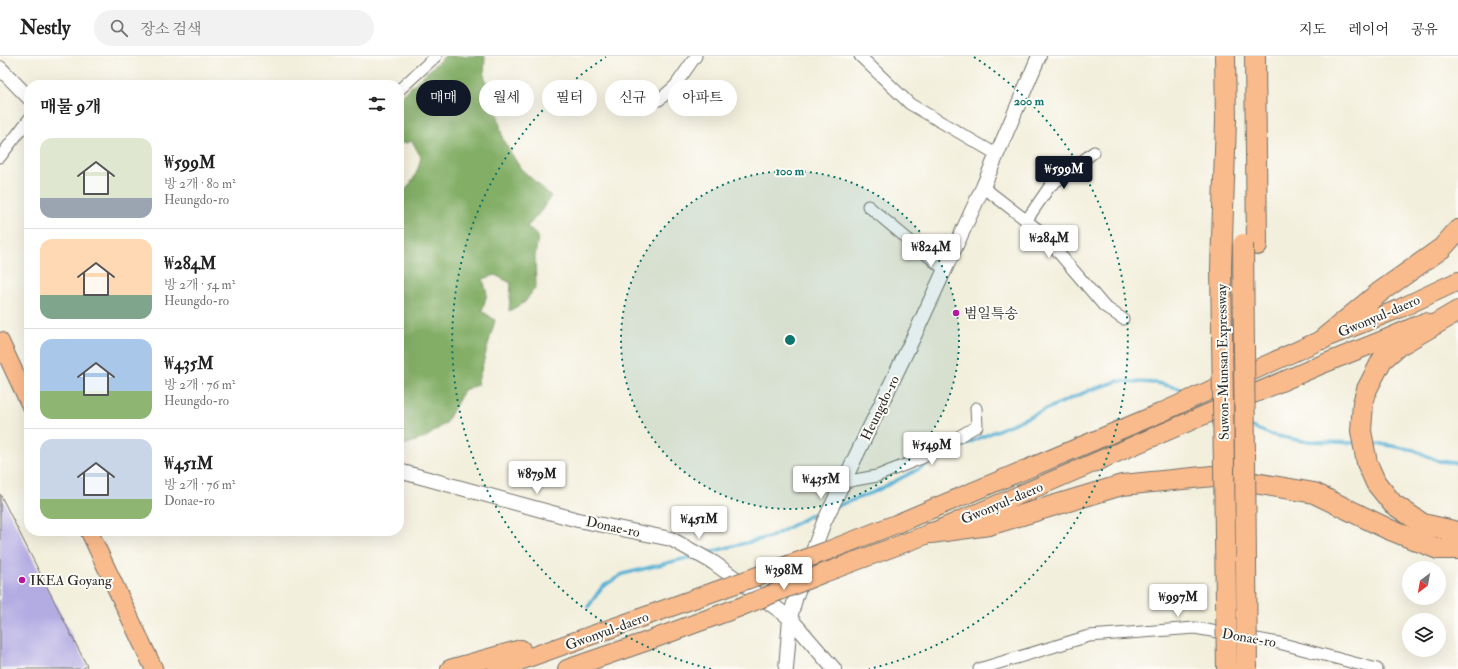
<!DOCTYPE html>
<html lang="ko">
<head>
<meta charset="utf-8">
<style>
	:root { --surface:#fff; --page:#f2f2f2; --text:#222; --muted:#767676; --line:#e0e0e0; --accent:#111827 }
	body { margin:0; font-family:"IM FELL Double Pica","Noto Serif KR",serif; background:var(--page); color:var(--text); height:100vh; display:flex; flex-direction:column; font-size:15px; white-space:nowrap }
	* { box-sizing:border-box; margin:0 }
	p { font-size:13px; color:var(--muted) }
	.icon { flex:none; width:22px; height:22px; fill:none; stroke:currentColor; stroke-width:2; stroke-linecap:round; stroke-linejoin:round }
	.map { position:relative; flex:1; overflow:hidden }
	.side { position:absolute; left:24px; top:24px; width:380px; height:456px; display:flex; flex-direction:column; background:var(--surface); border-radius:16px; box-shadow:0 4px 16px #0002 }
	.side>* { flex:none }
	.banner { position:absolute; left:416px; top:24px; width:380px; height:36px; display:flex; gap:8px }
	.needle { width:26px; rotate:211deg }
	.tools { position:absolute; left:1402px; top:505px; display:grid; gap:8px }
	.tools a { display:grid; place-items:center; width:44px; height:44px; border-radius:50%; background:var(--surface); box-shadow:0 4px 16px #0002; font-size:20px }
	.price { position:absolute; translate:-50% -34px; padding:0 9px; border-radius:4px; background:#fff; color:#222; font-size:13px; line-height:26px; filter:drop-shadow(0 1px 2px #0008) }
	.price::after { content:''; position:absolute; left:50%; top:24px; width:12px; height:9px; margin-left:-6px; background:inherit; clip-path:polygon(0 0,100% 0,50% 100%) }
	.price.active { background:var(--accent); color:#fff }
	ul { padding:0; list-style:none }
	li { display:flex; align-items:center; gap:12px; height:100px; padding:0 16px }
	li+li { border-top:1px solid var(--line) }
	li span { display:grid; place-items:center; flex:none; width:112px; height:80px; border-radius:12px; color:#555 }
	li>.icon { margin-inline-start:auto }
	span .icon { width:48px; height:48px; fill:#fffc; stroke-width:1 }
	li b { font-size:17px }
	h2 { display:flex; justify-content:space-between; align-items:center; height:48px; padding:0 16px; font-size:17px }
	.tag { padding:0 14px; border-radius:18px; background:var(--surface); box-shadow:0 4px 16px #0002; font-size:14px; line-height:36px }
	.tag.active { background:var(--accent); color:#fff }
	header { display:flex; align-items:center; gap:24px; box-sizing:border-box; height:56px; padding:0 20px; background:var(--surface); border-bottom:1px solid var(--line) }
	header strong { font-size:19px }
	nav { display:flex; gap:22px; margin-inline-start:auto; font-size:14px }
	.search { width:280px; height:36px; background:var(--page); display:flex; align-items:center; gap:10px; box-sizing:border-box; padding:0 14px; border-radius:22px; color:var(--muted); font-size:15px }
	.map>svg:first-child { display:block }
</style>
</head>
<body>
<header>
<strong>Nestly</strong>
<div class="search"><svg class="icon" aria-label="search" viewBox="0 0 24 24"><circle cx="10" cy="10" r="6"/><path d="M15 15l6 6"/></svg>장소 검색</div>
<nav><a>지도</a><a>레이어</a><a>공유</a></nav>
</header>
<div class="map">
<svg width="1458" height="613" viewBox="0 0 1458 613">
	<rect width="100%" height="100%" fill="#fdfcf7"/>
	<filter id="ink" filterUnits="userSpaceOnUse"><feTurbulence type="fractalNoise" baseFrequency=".025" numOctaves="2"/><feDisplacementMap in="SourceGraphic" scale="8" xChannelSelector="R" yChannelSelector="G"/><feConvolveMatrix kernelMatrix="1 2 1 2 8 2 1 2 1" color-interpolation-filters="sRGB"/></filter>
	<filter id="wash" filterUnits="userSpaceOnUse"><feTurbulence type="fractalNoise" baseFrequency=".012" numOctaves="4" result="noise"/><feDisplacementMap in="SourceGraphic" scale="16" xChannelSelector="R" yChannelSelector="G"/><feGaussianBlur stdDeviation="0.9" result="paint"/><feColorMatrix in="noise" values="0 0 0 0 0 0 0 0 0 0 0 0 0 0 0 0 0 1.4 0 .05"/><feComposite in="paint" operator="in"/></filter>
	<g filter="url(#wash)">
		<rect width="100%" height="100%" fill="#f3efdd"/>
		<path fill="#83ae66" stroke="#576c48" d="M445,0H485L484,19L496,51L503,84L521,113L551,140L541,155L527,171L538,180L535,201L536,230L525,246L509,255L511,227L495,219L483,223L487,238L482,255L495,264L477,329L464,334L446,367L425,382L399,390V178L401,176H399V139C412,130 418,116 421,101L412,85L406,87H399V42Z"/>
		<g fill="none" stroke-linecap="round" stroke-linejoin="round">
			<g stroke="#56b1d4" stroke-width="3.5">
				<path d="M1252,371L1272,379L1303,385L1357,387"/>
				<path d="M1370,388H1381L1414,394L1439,405L1458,407"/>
				<path d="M837,450L874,436L975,384L1088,335L1118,325L1157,327L1178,332L1188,338"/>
				<path d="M706,497L773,480L811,459L826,454"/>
				<path d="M588,551L602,531L623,518L695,500"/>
			</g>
		</g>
		<g id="blocks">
			<path fill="#b3ace3" d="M0,438L87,610L82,613H0Z"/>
		</g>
	</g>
	<g filter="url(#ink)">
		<use href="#blocks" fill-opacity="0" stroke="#717069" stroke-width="1"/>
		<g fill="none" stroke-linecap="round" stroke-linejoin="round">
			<defs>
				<g id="minor">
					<path d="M860,0L910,48L996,98"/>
					<path d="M399,34L436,0"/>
					<path d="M659,44L675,30L696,0"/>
					<path d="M0,101L29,63"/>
					<path d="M983,131L1040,175L1104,250L1123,263"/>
					<path d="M868,150L945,214"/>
					<path d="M1026,165L1050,130L1094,96"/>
					<path d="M844,426L877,420L922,402L977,370L976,352"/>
					<path d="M979,613L1089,580L1195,572L1279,587L1377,613"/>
				</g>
				<g id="tertiary">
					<path d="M0,12L29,42"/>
					<path d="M399,415L578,464L671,483L714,507L790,562L834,613"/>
					<path d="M786,613L790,562L796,540L824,466L916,276L983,131L1039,0"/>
				</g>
				<g id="primary">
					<path d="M0,285L29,347"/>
					<path d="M89,475L154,613"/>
				</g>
				<g id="trunk">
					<path d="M827,495L896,468L1160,357L1323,283L1401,252L1458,225"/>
					<path d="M824,517L931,477L1318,310L1388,282L1425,266"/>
					<path d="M450,613L521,593"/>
					<path d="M497,613L716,535"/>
					<path d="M567,613L645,586L740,551"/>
				</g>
				<g id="motorway">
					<path d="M1255,0L1257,189"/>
					<path d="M1221,212L1226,65L1225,0"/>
					<path d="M1458,255L1398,290L1382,304L1367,333L1363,347L1361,375L1367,407L1376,427L1393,448L1423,468L1458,476"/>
					<path d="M1323,283L1380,236L1442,192L1458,174"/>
					<path d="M931,477L989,469L1122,429L1213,420L1314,437L1388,473L1438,493H1458"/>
				</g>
			</defs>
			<use href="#minor" stroke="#717069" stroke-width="13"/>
			<use href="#tertiary" stroke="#717069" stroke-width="16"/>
			<use href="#primary" stroke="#717069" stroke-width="19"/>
			<use href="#trunk" stroke="#717069" stroke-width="20"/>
			<use href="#motorway" stroke="#717069" stroke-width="22"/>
			<use href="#minor" stroke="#fff" stroke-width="11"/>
			<use href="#tertiary" stroke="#fff" stroke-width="14"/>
			<use href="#primary" stroke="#fabb8c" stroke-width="17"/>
			<use href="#trunk" stroke="#fabb8c" stroke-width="18"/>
			<use href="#motorway" stroke="#fabb8c" stroke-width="20"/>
			<defs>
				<g id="trunk-bridge">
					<path d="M716,535L827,495"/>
					<path d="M740,551L824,517"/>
				</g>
				<g id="motorway-bridge">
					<path d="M1243,188L1247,613"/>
					<path d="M1221,212L1227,613"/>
				</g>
			</defs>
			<use href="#trunk-bridge" stroke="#717069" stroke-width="20" stroke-linecap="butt"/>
			<use href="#motorway-bridge" stroke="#717069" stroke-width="22" stroke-linecap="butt"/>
			<use href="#trunk-bridge" stroke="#fabb8c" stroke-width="18"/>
			<use href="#motorway-bridge" stroke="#fabb8c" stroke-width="20"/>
		</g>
	</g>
	<circle cx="790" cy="284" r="169" fill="#0f766e" fill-opacity=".12"/>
	<g fill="none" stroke="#0f766e" stroke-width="2" stroke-dasharray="2 4">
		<circle cx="790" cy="284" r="169"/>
		<path d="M711 613A338 338 0 0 1 606 1M974 1A338 338 0 0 1 869 613"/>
	</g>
	<g fill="#b5179e" stroke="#fdfcf7" stroke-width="1.5">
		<circle cx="956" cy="257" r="4"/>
		<circle cx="22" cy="524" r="4"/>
	</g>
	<g text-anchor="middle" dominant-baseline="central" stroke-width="4" stroke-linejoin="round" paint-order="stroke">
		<g font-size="14" fill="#2b2b2b" stroke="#fdfcf7" text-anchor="start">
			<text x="964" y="257">범일특송</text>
			<text x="30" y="524">IKEA Goyang</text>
		</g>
		<g font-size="14" fill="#2b2b2b" stroke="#fdfcf7">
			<text transform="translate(1379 260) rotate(-23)">Gwonyul-daero</text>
			<text transform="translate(1223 306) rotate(-91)">Suwon-Munsan Expressway</text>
			<text transform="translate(880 352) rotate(-64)">Heungdo-ro</text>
			<text transform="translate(1002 447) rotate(-23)">Gwonyul-daero</text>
			<text transform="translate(613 471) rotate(12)">Donae-ro</text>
			<text transform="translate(607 575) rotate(-20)">Gwonyul-daero</text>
			<text transform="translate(1249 582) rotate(10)">Donae-ro</text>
		</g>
	</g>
	<circle cx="790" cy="284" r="6" fill="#0f766e" stroke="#fdfcf7" stroke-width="2"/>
	<g font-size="12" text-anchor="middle" font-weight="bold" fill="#0f766e" stroke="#fdfcf7" stroke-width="4" stroke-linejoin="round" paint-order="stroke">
		<text x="1029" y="49">200 m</text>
		<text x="790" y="119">100 m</text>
	</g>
</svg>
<div class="tools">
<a><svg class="needle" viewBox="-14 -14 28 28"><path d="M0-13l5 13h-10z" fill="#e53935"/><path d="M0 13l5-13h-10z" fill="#767676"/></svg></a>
<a><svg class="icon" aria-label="layers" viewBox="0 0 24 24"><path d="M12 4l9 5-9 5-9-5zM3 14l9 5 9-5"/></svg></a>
</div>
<b class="price active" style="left:1064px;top:134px">₩599M</b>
<b class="price" style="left:1049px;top:203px">₩284M</b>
<b class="price" style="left:931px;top:212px">₩824M</b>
<b class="price" style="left:932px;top:410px">₩549M</b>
<b class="price" style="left:537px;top:439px">₩879M</b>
<b class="price" style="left:821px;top:444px">₩435M</b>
<b class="price" style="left:699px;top:484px">₩451M</b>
<b class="price" style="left:784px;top:535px">₩398M</b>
<b class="price" style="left:1178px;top:562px">₩997M</b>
<div class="banner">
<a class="tag active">매매</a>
<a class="tag">월세</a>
<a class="tag">필터</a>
<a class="tag">신규</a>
<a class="tag">아파트</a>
</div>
<section class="side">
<h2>매물 9개<svg class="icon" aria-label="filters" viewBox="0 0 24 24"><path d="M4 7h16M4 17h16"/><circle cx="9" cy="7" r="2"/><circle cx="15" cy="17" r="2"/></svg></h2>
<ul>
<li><span style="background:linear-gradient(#dfe7d0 75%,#9aa5b1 0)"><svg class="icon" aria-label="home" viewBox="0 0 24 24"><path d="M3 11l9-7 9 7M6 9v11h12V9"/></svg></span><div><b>₩599M</b><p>방 2개 · 80 m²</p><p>Heungdo-ro</p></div></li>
<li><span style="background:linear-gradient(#ffd9b3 70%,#7fa58c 0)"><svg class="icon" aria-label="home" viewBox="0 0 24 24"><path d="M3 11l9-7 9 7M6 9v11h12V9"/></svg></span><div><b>₩284M</b><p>방 2개 · 54 m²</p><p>Heungdo-ro</p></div></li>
<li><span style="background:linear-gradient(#a9c7e8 65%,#8fb573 0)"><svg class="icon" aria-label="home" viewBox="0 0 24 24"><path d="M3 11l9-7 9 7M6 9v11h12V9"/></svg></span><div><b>₩435M</b><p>방 2개 · 76 m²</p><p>Heungdo-ro</p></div></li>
<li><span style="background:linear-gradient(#c9d6e8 75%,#8fb573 0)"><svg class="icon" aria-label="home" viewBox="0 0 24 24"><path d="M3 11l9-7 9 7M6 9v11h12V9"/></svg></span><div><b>₩451M</b><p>방 2개 · 76 m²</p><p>Donae-ro</p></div></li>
</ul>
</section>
</div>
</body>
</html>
